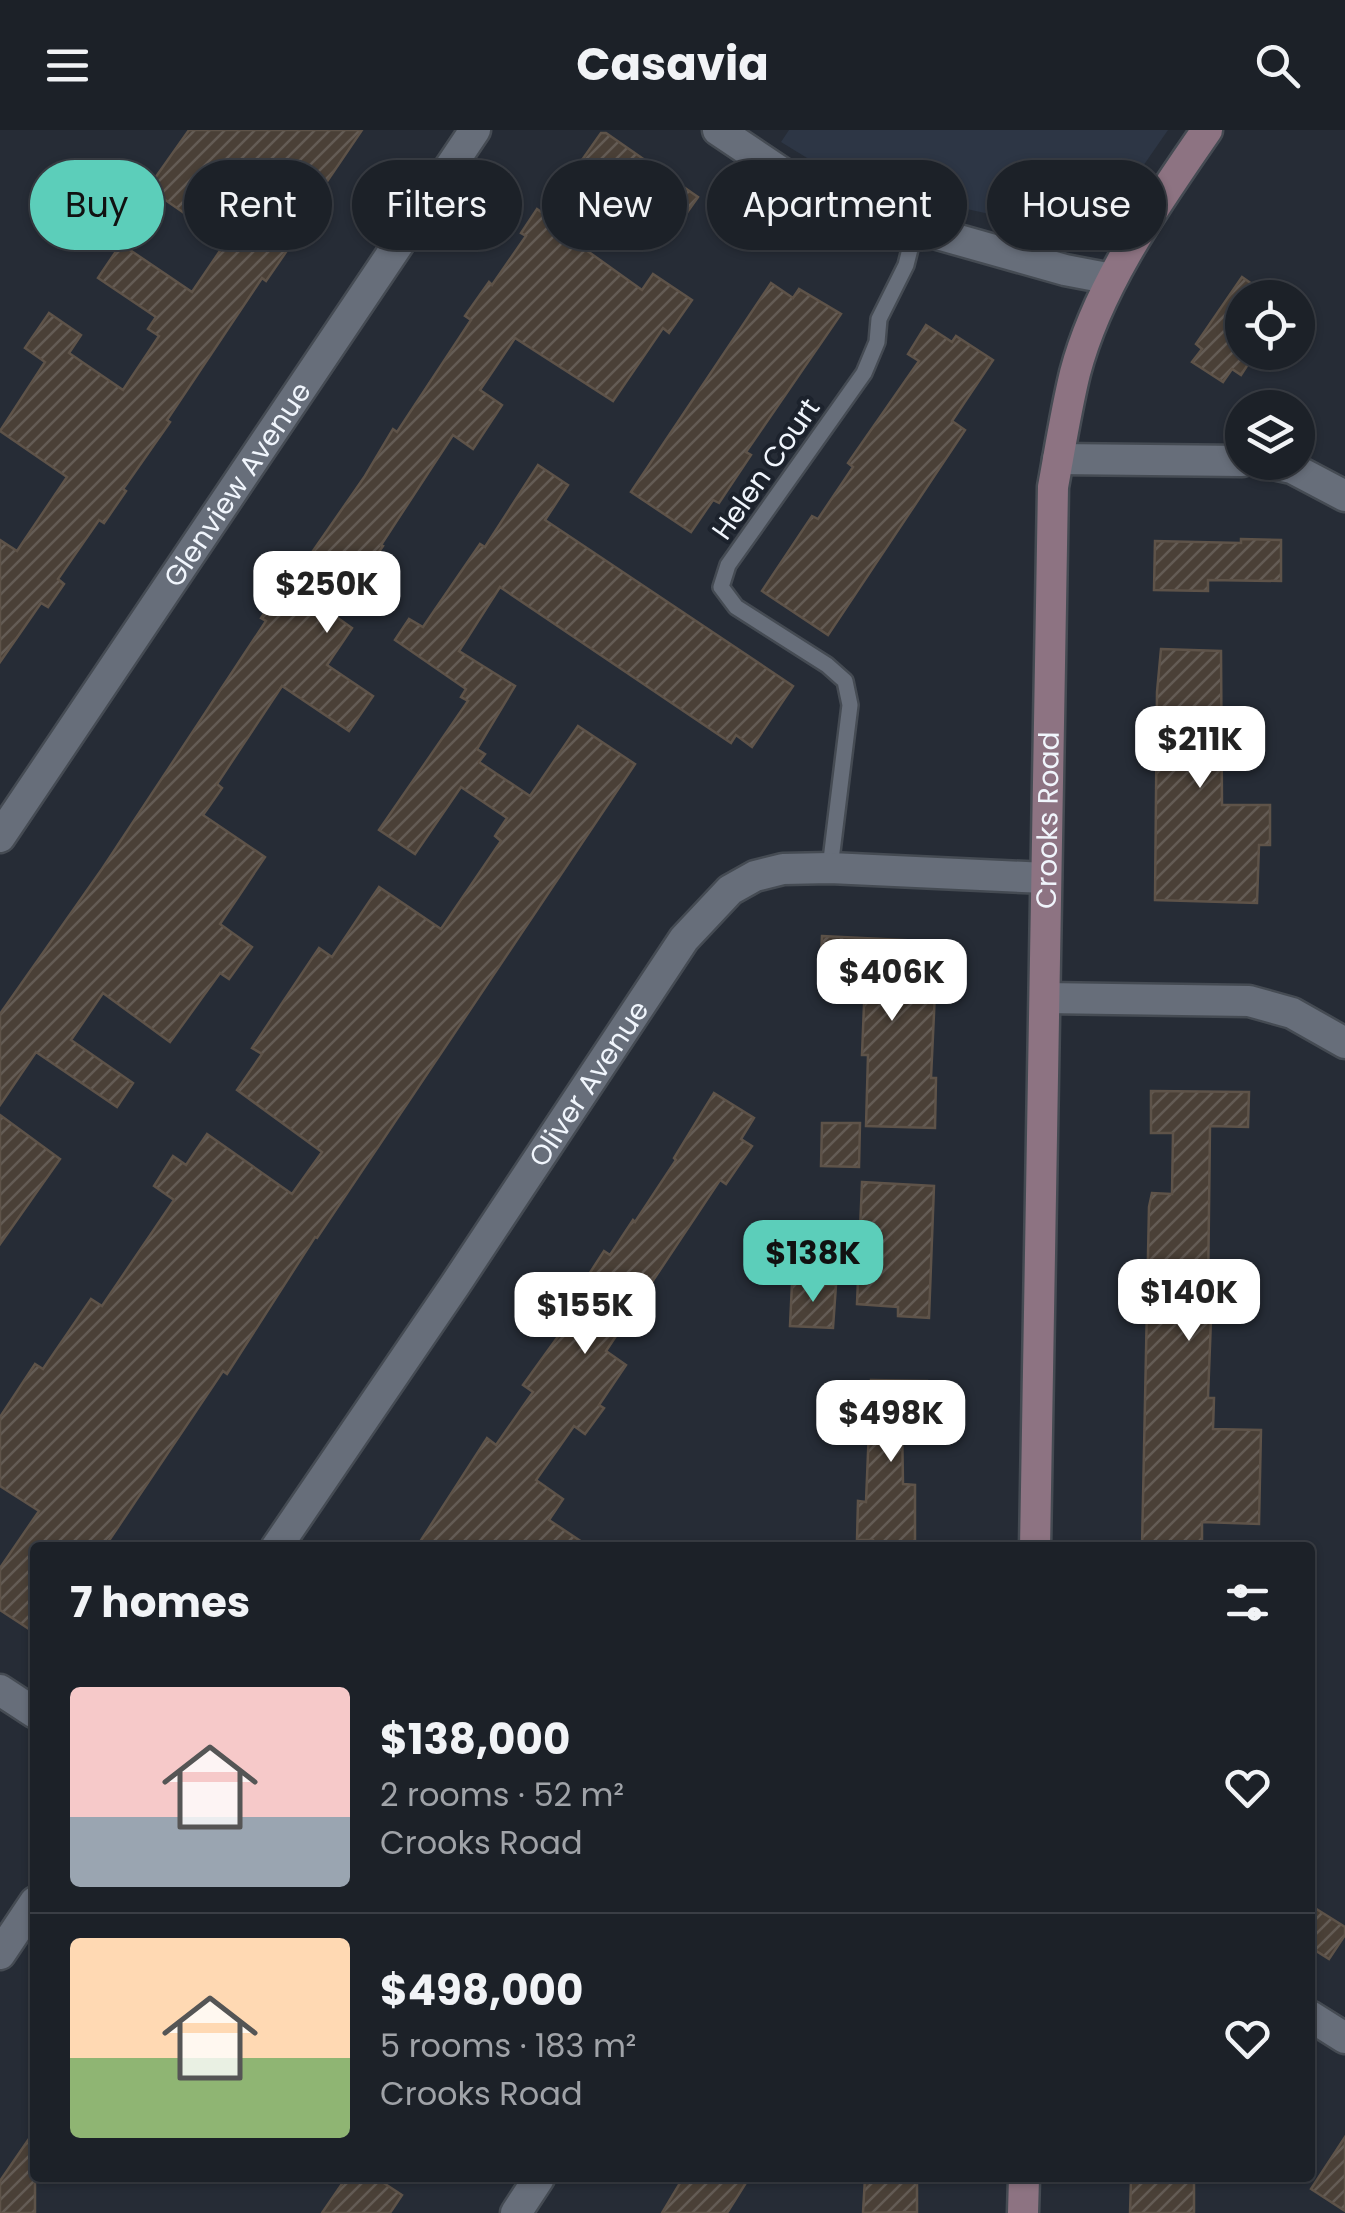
<!DOCTYPE html>
<html lang="en">
<head>
<meta charset="utf-8">
<style>
	:root { --surface:#1c2128; --page:#252930; --text:#f1f3f6; --muted:#a0a3a8; --line:#3a3e45; --accent:#5cceba }
	body { margin:0; font-family:Poppins,sans-serif; background:var(--page); color:var(--text); height:100vh; display:flex; flex-direction:column; font-size:38px; white-space:nowrap }
	* { box-sizing:border-box; margin:0 }
	p { font-size:32px; color:var(--muted) }
	.icon { flex:none; width:55px; height:55px; fill:none; stroke:currentColor; stroke-width:2; stroke-linecap:round; stroke-linejoin:round }
	.map { position:relative; flex:1; overflow:hidden }
	.details { position:absolute; left:30px; top:1412px; width:1285px; height:640px; display:flex; flex-direction:column; background:var(--surface); border-radius:10px; box-shadow:0 2px 8px #0004,0 0 0 2px var(--line) }
	.details>* { flex:none }
	.top-card { position:absolute; left:30px; top:30px; width:1285px; height:90px; display:flex; gap:20px }
	.fabs { position:absolute; left:1225px; top:150px; display:grid; gap:20px }
	.fabs a { display:grid; place-items:center; width:90px; height:90px; border-radius:50%; background:var(--surface); box-shadow:0 2px 8px #0004,0 0 0 2px var(--line); font-size:50px }
	.price { position:absolute; translate:-50% -85px; padding:0 22px; border-radius:20px; background:#fff; color:#222; font-size:32px; line-height:65px; filter:drop-shadow(0 2px 5px #0008) }
	.price::after { content:''; position:absolute; left:50%; top:60px; width:30px; height:22px; margin-left:-15px; background:inherit; clip-path:polygon(0 0,100% 0,50% 100%) }
	.price.current { background:var(--accent); color:#111 }
	ul { padding:0; list-style:none }
	li { display:flex; align-items:center; gap:30px; height:250px; padding:0 40px }
	li+li { border-top:2px solid var(--line) }
	li span { display:grid; place-items:center; flex:none; width:280px; height:200px; border-radius:10px; color:#555 }
	li>.icon { margin-inline-start:auto }
	span .icon { width:120px; height:120px; fill:#fffc; stroke-width:1 }
	li b { font-size:42px }
	h2 { display:flex; justify-content:space-between; align-items:center; height:120px; padding:0 40px; font-size:42px }
	.pill { padding:0 35px; border-radius:45px; background:var(--surface); box-shadow:0 2px 8px #0004,0 0 0 2px var(--line); font-size:35px; line-height:90px }
	.pill.current { background:var(--accent); color:#111 }
	header { display:flex; justify-content:space-between; align-items:center; height:130px; padding:0 40px; background:var(--surface); font-size:45px; font-weight:700 }
	.map>svg:first-child { display:block }
</style>
</head>
<body>
<header><svg class="icon" aria-label="menu" viewBox="0 0 24 24"><path d="M4 6h16M4 12h16M4 18h16"/></svg>Casavia<svg class="icon" aria-label="search" viewBox="0 0 24 24"><circle cx="10" cy="10" r="6"/><path d="M15 15l6 6"/></svg></header>
<div class="map">
<svg width="1345" height="2083" viewBox="0 0 1345 2083">
	<defs>
		<pattern id="building-hatch" width="6" height="6" patternUnits="userSpaceOnUse" patternTransform="scale(2.5)"><rect width="6" height="6" fill="#4a4037"/><path d="M-1 1l2-2M0 6l6-6M5 7l2-2" fill="none" stroke="#645c55"/></pattern>
	</defs>
	<rect width="100%" height="100%" fill="#262c36"/>
	<path fill="#2d3645" d="M789,0H1168L1094,107L848,53L781,12Z"/>
	<g fill="url(#building-hatch)" stroke="#5e5349" stroke-width="2.5">
		<path d="M189,0H362L281,119L286,122L266,151L262,148L167,290L170,292L123,359L126,361L104,393L99,390L58,449L64,454L48,477L41,473L0,532V410L17,421L67,347L0,301L45,232L25,218L49,183L81,205L69,223L123,260L159,206L148,199L156,187L98,148L121,114L192,162L226,112L148,58Z"/>
		<path d="M601,3H606L698,67L676,98L625,62L586,120L642,160L653,144L692,170L669,203L663,198L613,271L515,208L480,260L502,275L473,319L453,305L381,415L383,416L335,486L352,498L327,535L373,566L349,601L282,556L217,654L222,658L203,685L265,727L220,794L252,817L229,849L220,843L170,912L103,863L71,910L133,953L117,977L36,922L0,975V884L102,739L266,491L261,488L283,454L288,457L365,346L393,299L397,302L471,190L465,186L489,152L492,155L526,106L521,103L537,79L544,84Z"/>
		<path d="M1242,147L1272,168H1242V222H1256L1241,245L1232,239L1223,252L1192,232L1202,219L1196,214Z"/>
		<path d="M771,153L793,168L799,159L841,184L746,322L751,325L719,373L713,370L691,402L631,362Z"/>
		<path d="M926,195L952,212L956,206L993,230L952,291L965,300L828,505L762,461L812,386L818,389L853,337L848,333L919,231L908,224Z"/>
		<path d="M538,335L568,355L545,390L793,556L752,617L736,605L731,613L500,457L459,521L515,556L477,619L485,624L479,632L530,666L578,596L635,634L317,1108L315,1107L227,1244L223,1241L104,1418H35V1503L0,1480V1438L39,1381L0,1356V1287L35,1234L43,1239L91,1169L102,1176L174,1070L154,1056L173,1026L186,1035L207,1004L292,1064L322,1022L237,960L262,924L252,918L319,818L332,827L379,757L441,799L501,711L495,706L507,688L461,657L415,724L379,700L468,571L461,567L466,559L395,510L409,489L423,497L480,414L485,417Z"/>
		<path d="M1241,409L1281,410V451L1208,450V461L1154,460L1155,411L1241,413Z"/>
		<path d="M1161,519L1221,521L1222,675H1270V715H1259L1257,773L1155,770L1157,562Z"/>
		<path d="M822,806L922,811V818L937,819L931,948H936L935,998L866,996L868,925H862L865,850L820,848Z"/>
		<path d="M1151,961L1249,962L1248,997L1210,996L1208,1163H1212L1208,1268H1214L1213,1299L1261,1300L1259,1394L1202,1392V1418H1142L1149,1077L1152,1063L1172,1064L1173,1003H1151Z"/>
		<path d="M714,963L754,988L741,1009L752,1016L726,1054L720,1050L606,1221L626,1235L599,1275L604,1278L585,1304L574,1296L536,1350L563,1369L549,1390L591,1418H416L487,1308L496,1315L533,1262L523,1255L593,1158L584,1152L604,1121L610,1125L633,1090L635,1092L676,1030L674,1028Z"/>
		<path d="M0,985L60,1029L0,1114Z"/>
		<path d="M822,993H860L859,1037L821,1036Z"/>
		<path d="M862,1052L934,1056L929,1188L898,1186V1177L857,1174Z"/>
		<path d="M792,1153L836,1155L833,1198L790,1196Z"/>
		<path d="M871,1250L927,1251L926,1295L902,1294L903,1354L915,1355V1418H873V1410H857L858,1371L866,1372Z"/>
		<path d="M1310,1775L1345,1797V1805L1329,1829L1310,1817Z"/>
		<path d="M35,2000V2083H0V2051Z"/>
		<path d="M1345,2007V2081L1311,2059Z"/>
		<path d="M346,2048H376L402,2065L390,2083H322Z"/>
		<path d="M683,2048H749L727,2083H662Z"/>
		<path d="M865,2048H917V2082L863,2083Z"/>
		<path d="M1194,2048V2083H1130L1131,2049Z"/>
	</g>
	<g fill="none" stroke-linecap="round" stroke-linejoin="round">
		<defs>
			<path id="service" d="M830,738L850,575L845,551L827,535L736,477L721,457L728,435L864,243L877,212L879,189L906,135L915,99"/>
			<g id="minor">
				<path d="M718,0L791,49L849,79L1065,140L1112,149"/>
				<path d="M1058,329L1242,331"/>
				<path d="M1263,332L1292,338L1345,366"/>
				<path id="s1" d="M0,707L475,0"/>
				<path d="M1045,868L1249,871L1292,883L1345,913"/>
				<path id="s2" d="M276,1418L455,1155L684,809L730,760L755,746L783,739L830,738L1046,748"/>
				<path d="M0,1560L35,1583"/>
				<path d="M0,1824L35,1772"/>
				<path d="M1310,1886L1345,1908"/>
				<path d="M516,2083L539,2048"/>
			</g>
			<g id="secondary">
				<path id="s3" d="M1035,1418L1053,357C1060,319 1066,280 1075,243C1098,155 1156,74 1207,0"/>
				<path d="M1023,2083L1024,2048"/>
			</g>
		</defs>
		<use href="#service" stroke="#454b53" stroke-width="20"/>
		<use href="#minor" stroke="#454b53" stroke-width="35"/>
		<use href="#secondary" stroke="#454b53" stroke-width="35"/>
		<use href="#service" stroke="#676e7a" stroke-width="15"/>
		<use href="#minor" stroke="#676e7a" stroke-width="30"/>
		<use href="#secondary" stroke="#8d7382" stroke-width="30"/>
	</g>
	<g text-anchor="middle" dominant-baseline="central" stroke-width="8" stroke-linejoin="round" paint-order="stroke">
		<g font-size="28" fill="#f0f5fc" stroke="#1c222c">
			<text transform="translate(766 339) rotate(-55)">Helen Court</text>
			<text stroke="none"><textPath href="#s1" startOffset="425">Glenview Avenue</textPath></text>
			<text stroke="none"><textPath href="#s3" startOffset="728">Crooks Road</textPath></text>
			<text stroke="none"><textPath href="#s2" startOffset="560">Oliver Avenue</textPath></text>
		</g>
	</g>
</svg>
<div class="fabs">
<a><svg class="icon" aria-label="locate" viewBox="0 0 24 24"><circle cx="12" cy="12" r="6"/><path d="M12 2v4M12 18v4M2 12h4M18 12h4"/></svg></a>
<a><svg class="icon" aria-label="layers" viewBox="0 0 24 24"><path d="M12 4l9 5-9 5-9-5zM3 14l9 5 9-5"/></svg></a>
</div>
<b class="price" style="left:327px;top:506px">$250K</b>
<b class="price" style="left:1200px;top:661px">$211K</b>
<b class="price" style="left:892px;top:894px">$406K</b>
<b class="price current" style="left:813px;top:1175px">$138K</b>
<b class="price" style="left:1189px;top:1214px">$140K</b>
<b class="price" style="left:585px;top:1227px">$155K</b>
<b class="price" style="left:891px;top:1335px">$498K</b>
<div class="top-card">
<a class="pill current">Buy</a>
<a class="pill">Rent</a>
<a class="pill">Filters</a>
<a class="pill">New</a>
<a class="pill">Apartment</a>
<a class="pill">House</a>
</div>
<section class="details">
<h2>7 homes<svg class="icon" aria-label="filters" viewBox="0 0 24 24"><path d="M4 7h16M4 17h16"/><circle cx="9" cy="7" r="2"/><circle cx="15" cy="17" r="2"/></svg></h2>
<ul>
<li><span style="background:linear-gradient(#f6c9c9 65%,#9aa5b1 0)"><svg class="icon" aria-label="home" viewBox="0 0 24 24"><path d="M3 11l9-7 9 7M6 9v11h12V9"/></svg></span><div><b>$138,000</b><p>2 rooms · 52 m²</p><p>Crooks Road</p></div><svg class="icon" aria-label="heart" viewBox="0 0 24 24"><path d="M12 20l-8-8c-3-5 5-10 8-4 3-6 11-1 8 4z"/></svg></li>
<li><span style="background:linear-gradient(#ffd9b3 60%,#8fb573 0)"><svg class="icon" aria-label="home" viewBox="0 0 24 24"><path d="M3 11l9-7 9 7M6 9v11h12V9"/></svg></span><div><b>$498,000</b><p>5 rooms · 183 m²</p><p>Crooks Road</p></div><svg class="icon" aria-label="heart" viewBox="0 0 24 24"><path d="M12 20l-8-8c-3-5 5-10 8-4 3-6 11-1 8 4z"/></svg></li>
</ul>
</section>
</div>
</body>
</html>
